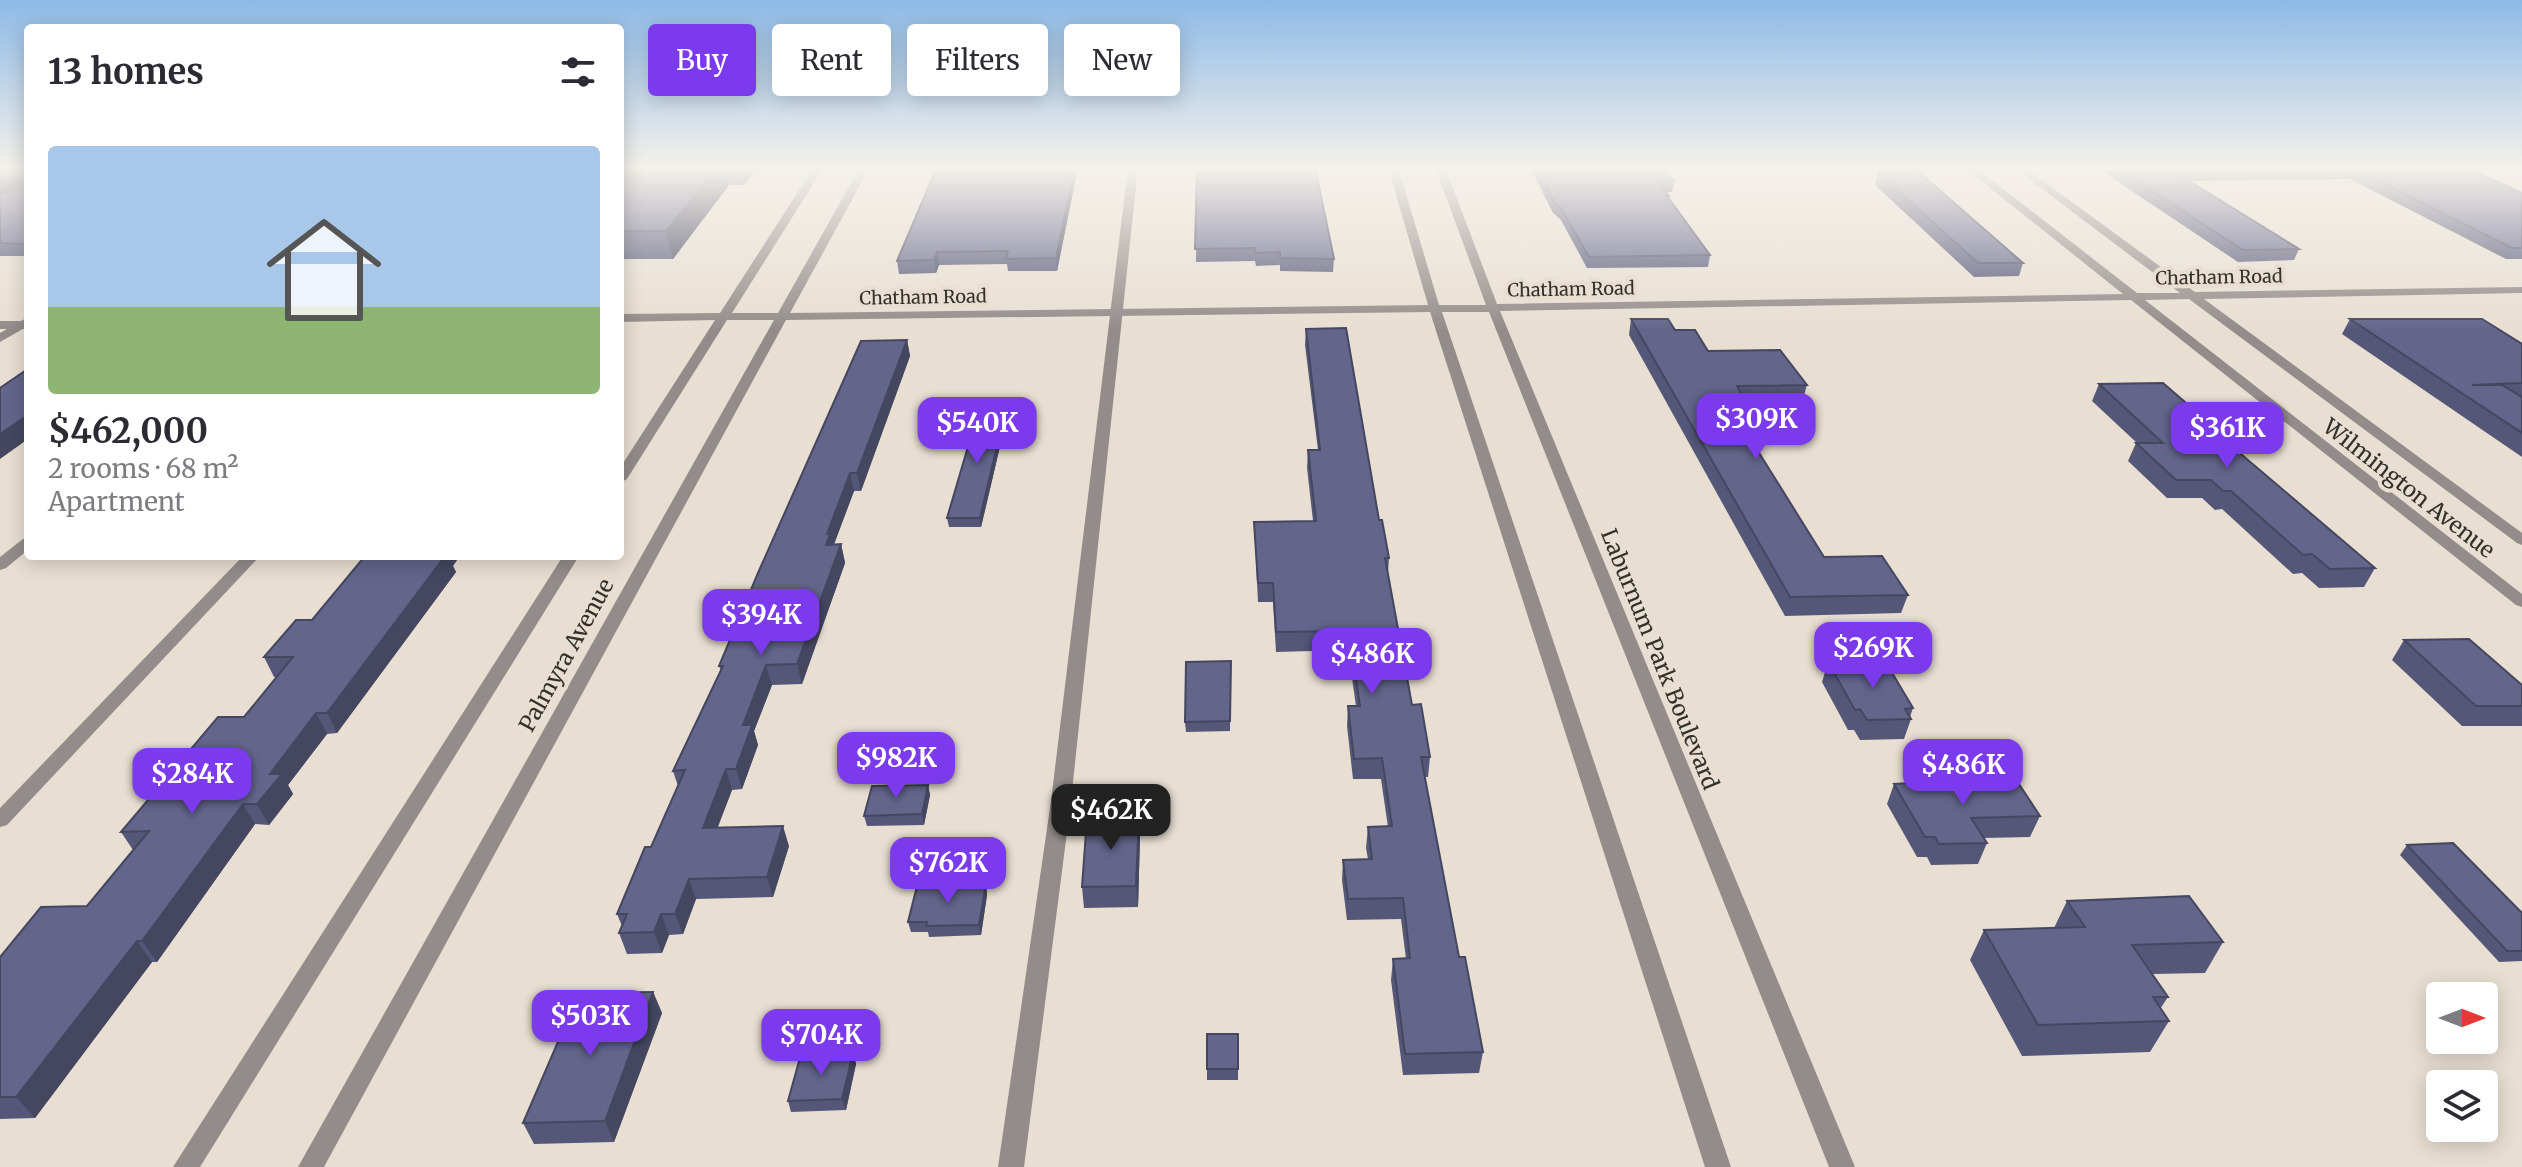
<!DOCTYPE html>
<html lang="en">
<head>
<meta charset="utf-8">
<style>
	:root { --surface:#fff; --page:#f7f7f7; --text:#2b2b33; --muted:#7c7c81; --line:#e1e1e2; --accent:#7c3aed }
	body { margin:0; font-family:Merriweather,serif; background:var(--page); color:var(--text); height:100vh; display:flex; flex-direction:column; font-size:30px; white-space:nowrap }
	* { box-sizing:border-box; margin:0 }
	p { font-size:26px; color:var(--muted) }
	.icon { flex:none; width:44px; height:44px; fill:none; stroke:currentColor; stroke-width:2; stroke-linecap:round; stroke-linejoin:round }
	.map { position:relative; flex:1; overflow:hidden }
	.panel { position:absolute; left:24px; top:24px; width:600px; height:536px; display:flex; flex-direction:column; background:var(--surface); border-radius:8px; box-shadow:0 4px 20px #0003 }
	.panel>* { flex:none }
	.guide { position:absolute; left:648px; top:24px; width:760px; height:72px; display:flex; gap:16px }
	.needle { width:52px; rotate:90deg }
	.controls { position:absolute; left:2426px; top:982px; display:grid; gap:16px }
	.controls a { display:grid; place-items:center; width:72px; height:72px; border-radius:8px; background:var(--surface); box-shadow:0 4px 20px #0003; font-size:40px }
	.price { position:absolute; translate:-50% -68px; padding:0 18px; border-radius:16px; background:var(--accent); color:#fff; font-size:26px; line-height:52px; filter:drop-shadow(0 2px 4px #0008) }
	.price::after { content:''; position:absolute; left:50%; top:48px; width:24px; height:18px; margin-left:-12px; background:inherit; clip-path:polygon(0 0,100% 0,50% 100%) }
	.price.current { background:#222; color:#fff }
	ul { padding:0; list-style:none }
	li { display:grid; align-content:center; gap:16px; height:424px; padding:0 24px }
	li+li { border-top:2px solid var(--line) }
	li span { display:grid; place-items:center; height:248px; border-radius:8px; color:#555 }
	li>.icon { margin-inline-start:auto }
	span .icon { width:144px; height:144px; fill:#fffc; stroke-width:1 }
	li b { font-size:34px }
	h2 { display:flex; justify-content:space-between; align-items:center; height:96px; padding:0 24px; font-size:34px }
	.pill { padding:0 28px; border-radius:8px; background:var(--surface); box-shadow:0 4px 20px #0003; font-size:28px; line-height:72px }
	.pill.current { background:var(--accent); color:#fff }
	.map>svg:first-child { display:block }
</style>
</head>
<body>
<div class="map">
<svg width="2522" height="1167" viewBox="0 0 2522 1167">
	<rect width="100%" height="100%" fill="#e8dfd2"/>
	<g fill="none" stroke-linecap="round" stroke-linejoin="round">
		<g fill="#938c8a" fill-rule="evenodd">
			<path d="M1128,167H1138L1071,801L1024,1167H998L1051,801Z"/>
			<path d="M28,537V550L6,568L0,570V557L23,539Z"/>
			<path d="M243,556H260L7,825L0,827V808Z"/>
		</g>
		<g fill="#938c8a" fill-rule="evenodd">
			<path d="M814,167H824L732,313H778L860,167H870L790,313L1428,305L1388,167H1398L1439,305H1486L1435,167H1445L1497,304L2123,294L1964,167H1975L2137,293H2180L2013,167H2024L2195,292L2522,287V293L2204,299L2522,533V545L2517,543L2189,299L2145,300L2522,594V607L2516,605L2131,300L1500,311L1855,1167H1829L1489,312H1442L1731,1167H1705L1430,312L786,320L324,1167H298L774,320H727L627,479L620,483V468L715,320L620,322V314L720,313Z"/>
			<rect x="0" y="321" width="28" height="8"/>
			<path d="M563,556H579L200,1167H173Z"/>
		</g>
		<path fill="#938c8a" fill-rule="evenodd" d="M28,317V326L0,342V333Z"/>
	</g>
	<g fill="#555778">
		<rect x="0" y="167" width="28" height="89"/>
		<path d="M620,167H769L765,172H754L744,185H729L673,259H620Z"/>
		<path d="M1078,167L1057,271H1008L1007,264L939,265L936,273L899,274L897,261Z"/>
		<path d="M1197,167L1334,259L1333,272L1280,271V265L1256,266L1255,261L1196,262Z"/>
		<path d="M1530,167H1663L1674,181L1672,192H1666L1669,196V199L1710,255L1708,267L1587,268L1561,220L1553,213Z"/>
		<path d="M2096,167H2466L2522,193V259H2506L2350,179L2189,181L2299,249L2294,260L2238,262Z"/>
		<path d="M1878,173L2023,263L2019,276L1974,277L1875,185Z"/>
		<path d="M1631,319L1675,330L1708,351L1807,385L1802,402L1741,403L1739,411H1733L1824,557L1908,595L1901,613L1785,616L1629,335Z"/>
		<path d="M2350,319L2522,344V457L2342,334Z"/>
		<path d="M1306,329L1379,520L1389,558L1388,573L1412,705L1430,757L1428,777H1425L1459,957L1483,1052L1479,1073L1403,1075L1391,980L1393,959H1406L1401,919L1347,920L1342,880L1343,860L1368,859L1366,848L1368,827H1388L1381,779H1353L1347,726L1348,706H1356L1348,650L1276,652L1273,602H1258L1254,522L1313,521L1307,468L1308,450H1318L1305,345Z"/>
		<path d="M907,340L910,356L861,491H854L834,544H841L845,563L802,684L772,685L754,731L758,745L742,789L732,790L718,827L789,846L773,897L696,899L683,934L669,935L662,953L627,954L619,933L622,926L617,914L651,847L678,786L673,771L721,671L719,666Z"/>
		<path d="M2099,384L2200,415L2199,418L2375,568L2364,587L2319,588L2302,573L2293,574L2222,509L2215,510L2202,498H2167L2128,461L2136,443H2137L2092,401Z"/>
		<path d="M1006,421L981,527H949L947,518Z"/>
		<path d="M453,566L456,572L337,733L327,734L288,785L293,794L269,825L255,824L157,962H152L35,1118L0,1119V957L87,906L133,850L121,832L244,717L276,677H274L264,657L312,620Z"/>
		<path d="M2404,640L2522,685V726H2462L2392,660Z"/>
		<path d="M1231,661L1230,731L1186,732L1185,722Z"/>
		<path d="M1828,662L1913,708L1910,717L1911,719L1904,739L1860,740L1854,730H1848L1822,682Z"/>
		<path d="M1894,784L2040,816L2030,837L1984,838L1987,843L1978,864L1931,865L1927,857H1917L1887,804Z"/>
		<path d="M928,785L930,795L924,825L867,826L864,816Z"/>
		<path d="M1140,837L1138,907L1084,908L1082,887Z"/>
		<path d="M2407,845L2522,913V961L2499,962L2400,855Z"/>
		<path d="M986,884L987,895L981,935L929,937L928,932H911L908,922Z"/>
		<path d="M2067,901L2223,942L2205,973L2152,974L2168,997L2160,1009L2169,1021L2150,1052L2022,1056L1970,960L1984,930L2054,928Z"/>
		<path d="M653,992L662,1013L614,1142L534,1144L523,1123Z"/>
		<rect x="1207" y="1034" width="31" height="46"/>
		<path d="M853,1053L856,1064L846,1110L791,1112L788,1101Z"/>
	</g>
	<g fill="#454761">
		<path d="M620,167H643L620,194Z"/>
		<path d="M718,167H725L729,185L673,259L666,231Z"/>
		<path d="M740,167H753L754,172L744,185Z"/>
		<path d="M1075,167H1078L1057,271L1056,258Z"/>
		<path d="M21,177L27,188L0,197V183Z"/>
		<path d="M937,252L939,265L936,273L934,260Z"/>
		<path d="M907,340L910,356L861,491L857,473Z"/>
		<path d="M1005,412L1006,421L981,527L980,518Z"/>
		<path d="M28,415V439L0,459V434Z"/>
		<path d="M850,473L854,491L833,547L826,545L827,534Z"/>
		<path d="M841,544L845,563L802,684L797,664Z"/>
		<path d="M442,556H460L453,566L456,572L337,733L327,713Z"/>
		<path d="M766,665L772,685L754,731L758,745L742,789L736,769L743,725Z"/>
		<path d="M316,713L327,734L288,785L293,794L269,825L257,804L270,774Z"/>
		<path d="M726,769L732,790L709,848L703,828Z"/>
		<path d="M928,785L930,795L924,825L922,814Z"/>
		<path d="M243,804L255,824L157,962L142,941Z"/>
		<path d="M1139,817L1140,837L1138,907L1136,886Z"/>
		<path d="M783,826L789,846L773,897L767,877Z"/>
		<path d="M689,879L696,899L683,934L675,914Z"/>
		<path d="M986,884L987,895L981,935L979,925Z"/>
		<path d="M661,914L669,935L662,953L654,932Z"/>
		<path d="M137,941L152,962L35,1118L16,1097Z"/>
		<path d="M653,992L662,1013L614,1142L605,1121Z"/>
		<path d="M853,1053L856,1064L846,1110L842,1099Z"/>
	</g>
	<g fill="#63658b" stroke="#454761" stroke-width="2">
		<path d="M0,167H28V242L26,244L0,243V195L24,187L25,180L21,177L0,183Z"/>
		<path d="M631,167H718L666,231H620V179Z"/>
		<path d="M937,167H1075L1056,258L1006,259L1008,251L937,252L934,260L897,261Z"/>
		<path d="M1197,167H1315L1334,259L1280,258V252L1256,253L1255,248L1195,249Z"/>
		<path d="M1537,167H1663L1674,181H1658L1669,196H1667L1710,255L1589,257L1562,210L1554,202Z"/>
		<path d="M1884,167H1913L2023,263H1978L1878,173Z"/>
		<path d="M2115,167H2466L2522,193V248H2512L2355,169L2173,171L2299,249L2243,250Z"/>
		<path d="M1631,319H1668L1675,330H1695L1708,351L1780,350L1807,385L1737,386L1742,395H1723L1824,557L1882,556L1908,595L1790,597Z"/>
		<path d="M2350,319H2482L2522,344V383L2472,385H2502L2522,397V433Z"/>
		<path d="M1346,328L1379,520H1382L1389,558H1385L1412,705L1421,704L1430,757H1421L1459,957H1465L1483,1052L1405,1054L1393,959L1410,958L1403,898L1348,899L1343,860L1372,859L1368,827L1392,826L1382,758L1354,759L1348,706H1360L1349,631L1276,632L1273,583H1258L1254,522L1316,521L1308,450H1320L1306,329Z"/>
		<path d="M907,340L857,473H850L827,534H830L826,545L841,544L797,664L766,665L743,725H752L736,769H726L703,828L783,826L767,877L689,879L675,914H661L654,932L619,933L627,914H617L645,847H651L685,770L673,771L723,666H719L758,573L861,341Z"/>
		<path d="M28,369V415L0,434V388Z"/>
		<path d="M2163,383L2200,415H2195L2375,568L2330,569L2312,554L2303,555L2231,491H2223L2211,480H2176L2136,443H2163L2099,384Z"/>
		<path d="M980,406L1005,412L980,518H947Z"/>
		<path d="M365,556H445L327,713H316L270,774H282L257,804H243L142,941H137L16,1097H0V957L41,907L87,906L149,831L121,832L218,717H244L293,657H264L296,620H312Z"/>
		<path d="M2469,639L2522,685V706H2476L2404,640Z"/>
		<path d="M1231,661L1230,721L1185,722L1186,662Z"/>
		<path d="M1885,661L1913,708L1905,709L1911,719L1867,720L1860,709L1855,710L1828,662Z"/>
		<path d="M2015,778L2040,816L1971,818L1987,843L1939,844L1935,837H1925L1894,784Z"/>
		<path d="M928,785L922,814L864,816L872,786Z"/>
		<path d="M1139,817L1136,886L1082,887L1087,818Z"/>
		<path d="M2453,843L2522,913V951H2507L2407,845Z"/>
		<path d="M986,884L979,925L926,926L927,922H908L917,886Z"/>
		<path d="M2189,896L2223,942L2132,945L2168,997H2153L2169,1021L2038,1025L1984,930L2085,927L2067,901Z"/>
		<path d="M653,992L605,1121L523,1123L579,993Z"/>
		<rect x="1207" y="1034" width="31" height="35"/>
		<path d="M853,1053L842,1099L788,1101L801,1054Z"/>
	</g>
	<linearGradient id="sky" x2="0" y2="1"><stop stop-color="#8dbae7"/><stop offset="0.51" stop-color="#f5f1eb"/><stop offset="1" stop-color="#f5f1eb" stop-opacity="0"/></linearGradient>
	<rect width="2522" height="330" fill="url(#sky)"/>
	<g text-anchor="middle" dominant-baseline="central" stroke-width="8" stroke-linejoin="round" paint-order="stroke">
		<g font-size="18" fill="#33302b" stroke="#e8dfd2">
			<text transform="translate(2219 277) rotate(-1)">Chatham Road</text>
			<text transform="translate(1571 289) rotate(-1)">Chatham Road</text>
			<text transform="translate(923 297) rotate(-1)">Chatham Road</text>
		</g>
		<g font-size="22" fill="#33302b" stroke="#e8dfd2">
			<text transform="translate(2409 488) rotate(38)">Wilmington Avenue</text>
			<text transform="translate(566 655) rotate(-61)">Palmyra Avenue</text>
			<text transform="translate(1660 659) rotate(68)">Laburnum Park Boulevard</text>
		</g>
	</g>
</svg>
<div class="controls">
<a><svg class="needle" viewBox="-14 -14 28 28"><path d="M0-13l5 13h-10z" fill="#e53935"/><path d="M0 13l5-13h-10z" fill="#7c7c81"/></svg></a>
<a><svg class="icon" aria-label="layers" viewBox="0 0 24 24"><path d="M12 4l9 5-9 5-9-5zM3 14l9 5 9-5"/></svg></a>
</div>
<b class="price" style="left:1756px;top:461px">$309K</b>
<b class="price" style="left:977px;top:465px">$540K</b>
<b class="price" style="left:2227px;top:470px">$361K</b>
<b class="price" style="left:761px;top:657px">$394K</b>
<b class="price" style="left:1873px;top:690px">$269K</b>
<b class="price" style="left:1372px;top:696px">$486K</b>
<b class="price" style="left:896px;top:800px">$982K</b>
<b class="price" style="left:1963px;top:807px">$486K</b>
<b class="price" style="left:192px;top:816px">$284K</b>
<b class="price current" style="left:1111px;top:852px">$462K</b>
<b class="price" style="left:948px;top:905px">$762K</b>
<b class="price" style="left:590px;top:1058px">$503K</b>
<b class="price" style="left:821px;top:1077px">$704K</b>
<div class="guide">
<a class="pill current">Buy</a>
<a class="pill">Rent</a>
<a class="pill">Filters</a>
<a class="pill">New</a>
</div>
<section class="panel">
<h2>13 homes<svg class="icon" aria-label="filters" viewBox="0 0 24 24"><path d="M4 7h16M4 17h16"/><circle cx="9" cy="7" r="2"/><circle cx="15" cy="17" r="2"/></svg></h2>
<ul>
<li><span style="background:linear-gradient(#a9c7e8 65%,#8fb573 0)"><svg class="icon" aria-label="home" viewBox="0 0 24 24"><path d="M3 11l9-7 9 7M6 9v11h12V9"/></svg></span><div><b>$462,000</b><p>2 rooms · 68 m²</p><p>Apartment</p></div></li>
</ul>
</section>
</div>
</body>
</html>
